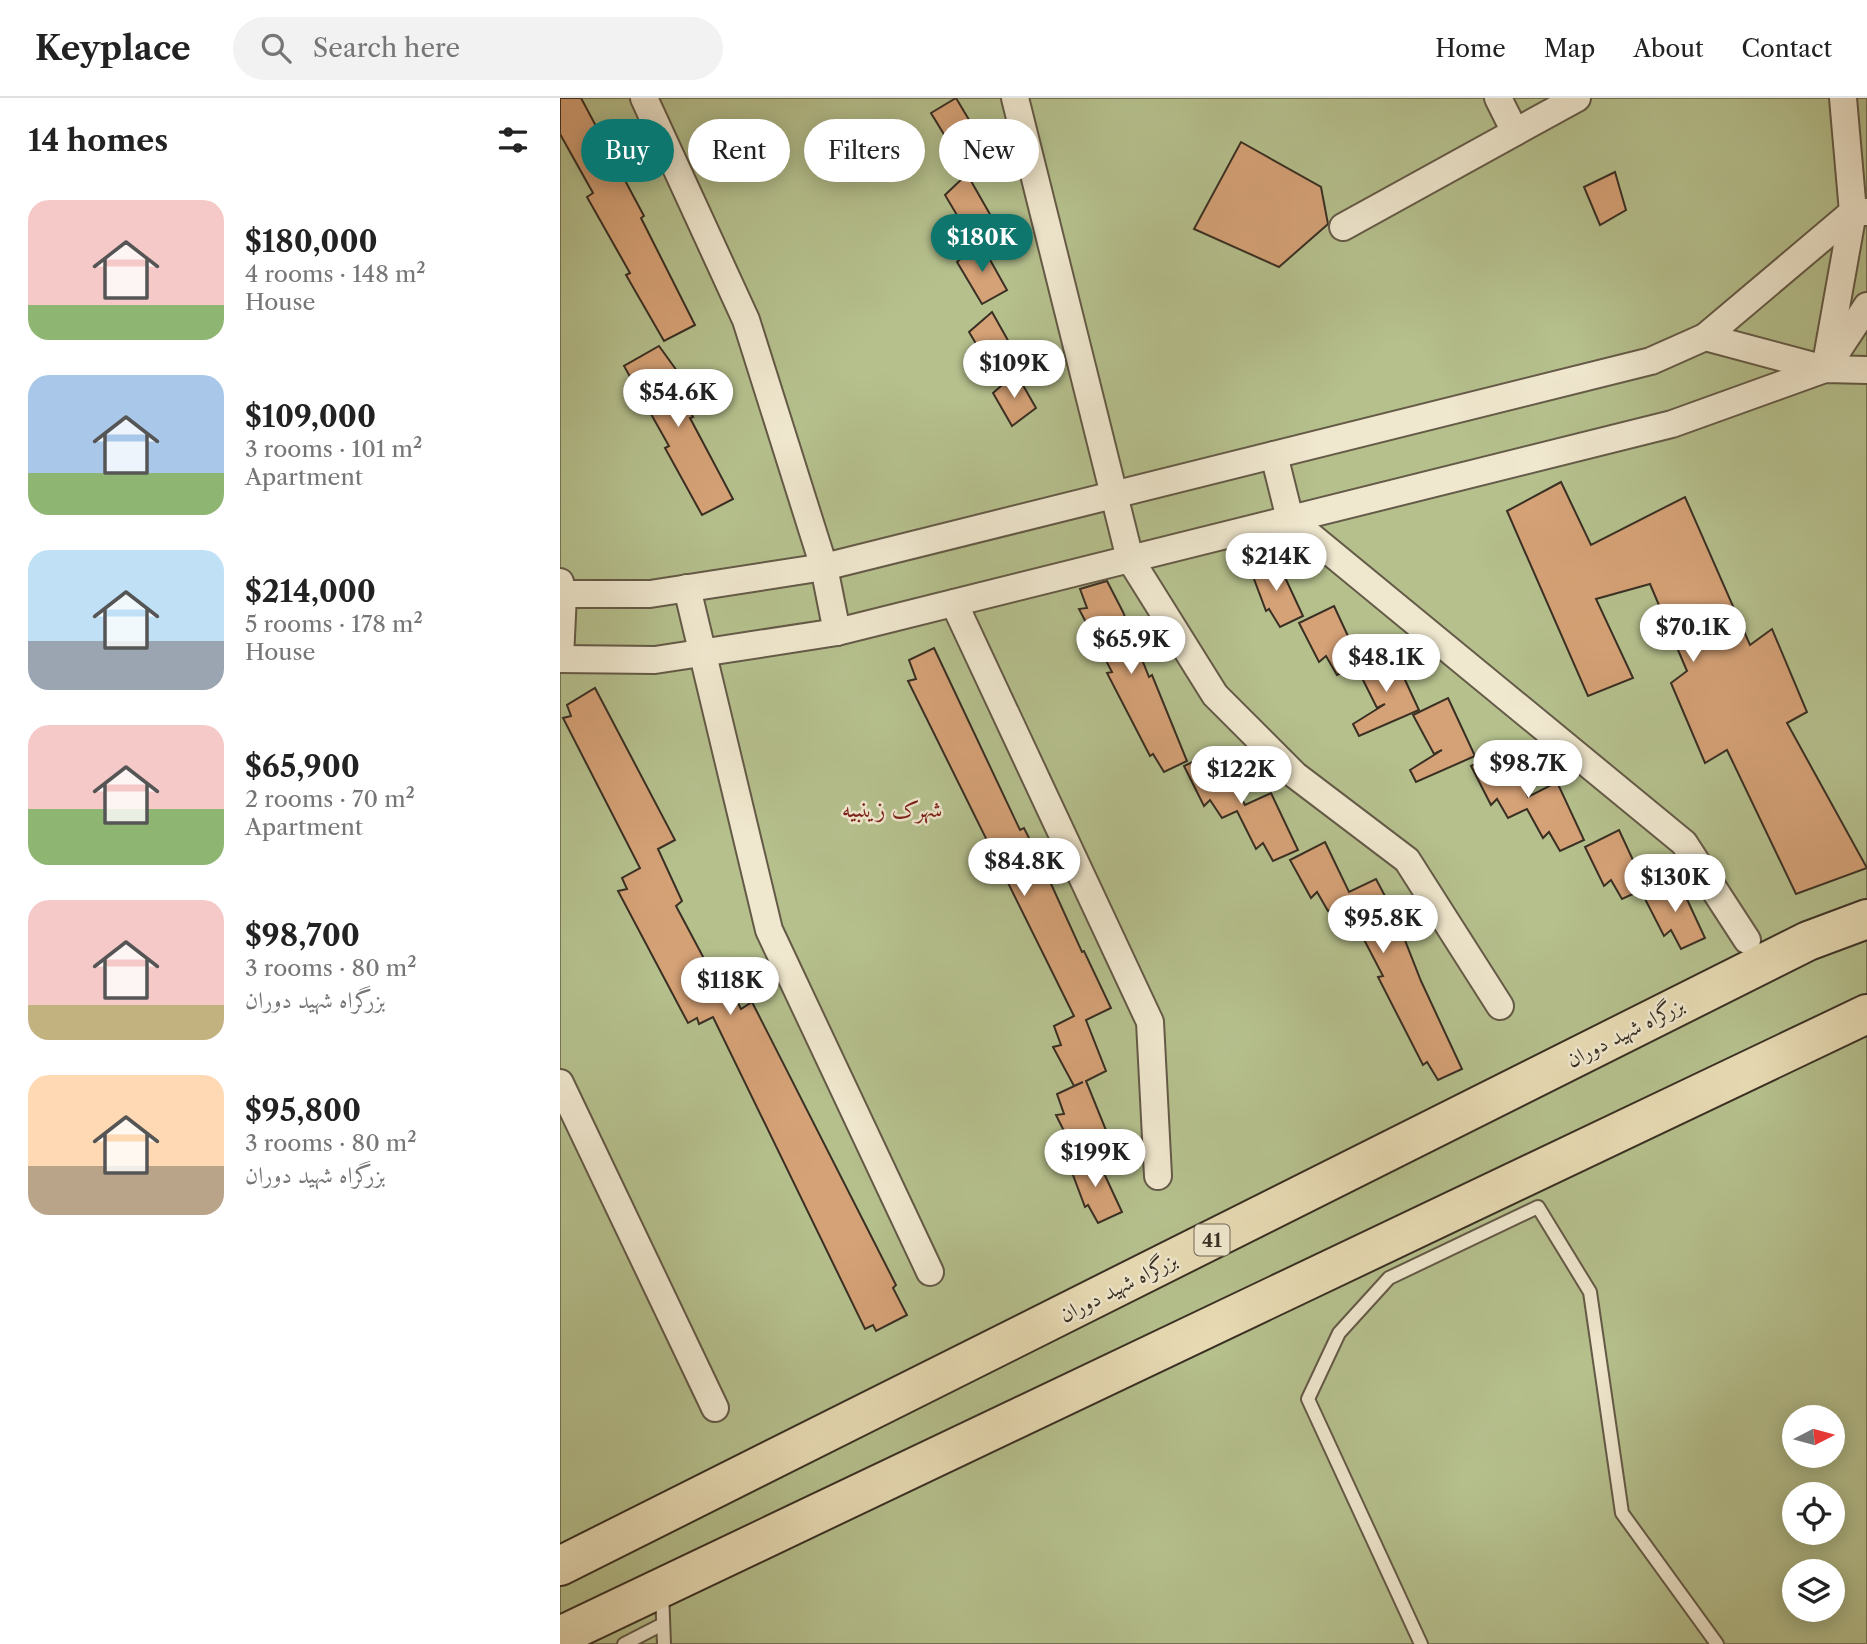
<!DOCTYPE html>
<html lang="en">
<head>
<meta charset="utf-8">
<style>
	:root { --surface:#fff; --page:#f2f2f2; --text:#222; --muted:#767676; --line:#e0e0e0; --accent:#0f766e }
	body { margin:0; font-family:"Libre Caslon Text",Amiri,serif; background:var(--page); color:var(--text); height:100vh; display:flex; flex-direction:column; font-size:26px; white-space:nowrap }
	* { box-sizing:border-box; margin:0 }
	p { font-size:23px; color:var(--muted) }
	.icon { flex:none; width:38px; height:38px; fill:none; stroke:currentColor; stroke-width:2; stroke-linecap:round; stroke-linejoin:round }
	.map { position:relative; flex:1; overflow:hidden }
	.sheet { display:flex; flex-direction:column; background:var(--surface); width:560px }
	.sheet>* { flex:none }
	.hud { position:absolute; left:21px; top:21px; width:665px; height:63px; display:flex; gap:14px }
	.needle { width:46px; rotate:84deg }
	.tools { position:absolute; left:1222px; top:1307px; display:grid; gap:14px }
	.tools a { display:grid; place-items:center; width:63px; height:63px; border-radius:50%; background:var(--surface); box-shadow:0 4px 18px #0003; font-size:35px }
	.price { position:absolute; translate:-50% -60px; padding:0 16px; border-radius:24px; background:#fff; color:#222; font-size:23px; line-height:46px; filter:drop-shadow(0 2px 4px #0008) }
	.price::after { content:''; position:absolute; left:50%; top:42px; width:21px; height:16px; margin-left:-10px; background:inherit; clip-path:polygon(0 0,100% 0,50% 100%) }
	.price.active { background:var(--accent); color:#fff }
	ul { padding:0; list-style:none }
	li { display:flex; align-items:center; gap:21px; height:175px; padding:0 28px }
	li span { display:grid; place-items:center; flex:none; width:196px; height:140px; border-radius:21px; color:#555 }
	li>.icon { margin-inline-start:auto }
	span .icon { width:84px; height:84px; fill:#fffc; stroke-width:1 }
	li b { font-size:30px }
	h2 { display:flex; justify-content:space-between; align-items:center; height:84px; padding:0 28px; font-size:30px }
	.chip { padding:0 24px; border-radius:32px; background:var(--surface); box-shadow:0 4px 18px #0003; font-size:24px; line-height:63px }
	.chip.active { background:var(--accent); color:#fff }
	header { display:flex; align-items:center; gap:42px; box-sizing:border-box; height:98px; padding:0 35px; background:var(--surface); border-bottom:2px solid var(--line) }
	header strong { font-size:33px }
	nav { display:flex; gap:38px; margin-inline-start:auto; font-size:24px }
	.search { width:490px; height:63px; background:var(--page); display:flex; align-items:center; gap:18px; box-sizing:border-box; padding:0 24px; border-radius:38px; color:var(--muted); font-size:26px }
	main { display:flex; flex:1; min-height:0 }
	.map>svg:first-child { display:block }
</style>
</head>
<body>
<header>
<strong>Keyplace</strong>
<div class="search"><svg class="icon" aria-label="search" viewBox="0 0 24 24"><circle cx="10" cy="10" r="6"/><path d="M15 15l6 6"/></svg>Search here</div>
<nav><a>Home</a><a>Map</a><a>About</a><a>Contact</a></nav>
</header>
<main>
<section class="sheet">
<h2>14 homes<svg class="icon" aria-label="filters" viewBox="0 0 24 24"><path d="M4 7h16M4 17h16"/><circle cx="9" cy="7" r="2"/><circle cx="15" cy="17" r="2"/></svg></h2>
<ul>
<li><span style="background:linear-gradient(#f6c9c9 75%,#8fb573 0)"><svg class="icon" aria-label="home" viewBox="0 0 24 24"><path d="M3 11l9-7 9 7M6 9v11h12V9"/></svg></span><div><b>$180,000</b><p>4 rooms · 148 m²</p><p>House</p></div></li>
<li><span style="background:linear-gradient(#a9c7e8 70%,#8fb573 0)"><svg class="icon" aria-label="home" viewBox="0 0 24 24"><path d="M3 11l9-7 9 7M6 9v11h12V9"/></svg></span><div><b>$109,000</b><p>3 rooms · 101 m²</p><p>Apartment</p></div></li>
<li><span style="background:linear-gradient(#bfe0f5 65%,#9aa5b1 0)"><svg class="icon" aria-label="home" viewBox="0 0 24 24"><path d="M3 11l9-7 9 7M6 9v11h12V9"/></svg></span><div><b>$214,000</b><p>5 rooms · 178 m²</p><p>House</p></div></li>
<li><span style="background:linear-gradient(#f6c9c9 60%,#8fb573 0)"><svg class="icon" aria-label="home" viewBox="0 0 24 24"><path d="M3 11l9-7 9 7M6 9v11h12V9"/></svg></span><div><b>$65,900</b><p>2 rooms · 70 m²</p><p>Apartment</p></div></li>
<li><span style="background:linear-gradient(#f6c9c9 75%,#c2b280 0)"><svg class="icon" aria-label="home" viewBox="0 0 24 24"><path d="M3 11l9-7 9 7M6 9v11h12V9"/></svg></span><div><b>$98,700</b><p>3 rooms · 80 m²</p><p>بزرگراه شهید دوران</p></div></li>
<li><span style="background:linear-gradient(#ffd9b3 65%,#b9a48a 0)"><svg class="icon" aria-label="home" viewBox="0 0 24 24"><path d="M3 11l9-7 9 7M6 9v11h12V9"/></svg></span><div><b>$95,800</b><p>3 rooms · 80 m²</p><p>بزرگراه شهید دوران</p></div></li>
</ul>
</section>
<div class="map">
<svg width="1307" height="1546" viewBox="0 0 1307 1546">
	<rect width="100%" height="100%" fill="#e7dab3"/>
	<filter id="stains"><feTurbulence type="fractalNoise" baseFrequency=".00286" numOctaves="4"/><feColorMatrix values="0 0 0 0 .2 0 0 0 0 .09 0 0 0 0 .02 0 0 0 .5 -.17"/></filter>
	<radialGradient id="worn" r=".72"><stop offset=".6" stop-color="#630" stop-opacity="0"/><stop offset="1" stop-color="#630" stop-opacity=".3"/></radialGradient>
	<path fill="#b5c08d" stroke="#777858" stroke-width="2" fill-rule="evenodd" d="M0,0H1307V1546H0ZM1234,1320H1272V1358H1234ZM1234,1396H1272V1435H1234ZM1234,1474H1272V1512H1234Z"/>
	<g fill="#d5a176" stroke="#392f23" stroke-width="2">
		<path d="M0,0H21L84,118L81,120L135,227L104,243L66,177L70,175L27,99L33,95L0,36Z"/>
		<path d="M396,0L427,52L402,66L371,15Z"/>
		<path d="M681,44L761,89L768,126L719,169L634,131Z"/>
		<path d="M1055,74L1066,112L1040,127L1024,89Z"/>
		<path d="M407,76L435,125L410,139L385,97Z"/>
		<path d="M420,144L447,192L422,206L397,164Z"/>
		<path d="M432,214L459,262L434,276L409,234Z"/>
		<path d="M99,248L125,284L117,290L133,319L130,320L173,401L142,417L105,350L109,348L64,268Z"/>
		<path d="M456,275L476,310L452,328L433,295Z"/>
		<path d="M1001,384L1031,447L1125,399L1190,547L1212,531L1247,614L1227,625L1307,770L1236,796L1167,652L1145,665L1111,585L1127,573L1090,486L1036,501L1073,580L1028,598L947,413Z"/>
		<path d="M716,460L743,518L720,529L709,511L706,513L691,473Z"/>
		<path d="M547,483L563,514L589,579L592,577L627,663L604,674L593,656L590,658L547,575L552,574L519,511L527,510L520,491Z"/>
		<path d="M774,508L801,566L777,577L766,558L759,564L739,525Z"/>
		<path d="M374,550L460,732L464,730L482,766L522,854L524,853L551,910L526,922L546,973L526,983L550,1042L516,1057L496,1017L504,1016L497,996L523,984L514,988L493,949L501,947L494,928L514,918L348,583L356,581L349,562Z"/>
		<path d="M832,554L859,612L799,638L793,626L825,606L817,610L798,572Z"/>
		<path d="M35,590L115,742L98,751L122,803L116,808L149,870L157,864L181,911L192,904L336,1187L333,1190L347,1217L316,1233L313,1227L305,1231L153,919L139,926L137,920L128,925L58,793L67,791L62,780L80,770L3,620L11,618L7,607Z"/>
		<path d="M888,600L915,658L856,684L850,672L882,652L874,656L853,617Z"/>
		<path d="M945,651L968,699L997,684L1024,742L1000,753L989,734L983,740L967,711L948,720L937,701L931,707L911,668Z"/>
		<path d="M658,652L685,707L711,695L738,752L713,763L703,745L696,751L677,713L662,720L650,702L644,708L624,668Z"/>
		<path d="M1059,732L1086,790L1062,801L1051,782L1044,788L1025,749Z"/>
		<path d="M765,744L789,794L816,781L835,817L861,883L902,971L878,982L867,964L863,967L818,879L823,878L785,805L768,813L757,794L751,800L730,762Z"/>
		<path d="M1118,782L1145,840L1121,851L1111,832L1104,838L1084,799Z"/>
		<path d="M535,1056L562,1114L538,1125L528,1107L525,1109L510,1069Z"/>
	</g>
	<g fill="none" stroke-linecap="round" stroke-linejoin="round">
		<defs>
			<g id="service">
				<path d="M102,1494L104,1546"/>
				<path d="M64,1546L103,1526"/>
				<path d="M861,1546L748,1301L779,1235L829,1180L978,1109L1030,1194L1062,1415L1157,1546"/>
			</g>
			<g id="minor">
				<path d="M84,0L186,222L264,469L277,534"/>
				<path d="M455,0L570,461L655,597L735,677L847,762L940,908"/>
				<path d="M938,0L955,34"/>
				<path d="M783,129L1017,0"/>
				<path d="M1145,239L1265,271"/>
				<path d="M1272,261L1307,208"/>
				<path d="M1265,271L1293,114L1283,0"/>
				<path d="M714,357L730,421L1124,745L1187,842"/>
				<path d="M0,484L3,496L0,560"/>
				<path d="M127,490L209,832L370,1174"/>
				<path d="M0,496H90L264,469L1091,263L1145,239L1293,114H1307"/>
				<path d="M394,505L590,924L598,1078"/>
				<path d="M0,561L95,562L277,534L1112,326L1265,271L1307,272"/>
				<path d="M0,985L155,1310"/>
			</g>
			<g id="trunk">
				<path d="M0,1468L1248,843L1307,821"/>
				<path d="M0,1538L1307,916"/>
			</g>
		</defs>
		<use href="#service" stroke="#645a47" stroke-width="16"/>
		<use href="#minor" stroke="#645a47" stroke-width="30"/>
		<use href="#trunk" stroke="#392f23" stroke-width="42"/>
		<use href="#service" stroke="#efe7ce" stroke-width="12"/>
		<use href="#minor" stroke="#efe7ce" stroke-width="26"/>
		<use href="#trunk" stroke="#e7dab3" stroke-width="38"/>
	</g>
	<g text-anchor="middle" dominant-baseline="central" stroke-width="5" stroke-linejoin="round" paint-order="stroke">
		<rect fill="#efe7ce" stroke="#706656" stroke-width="2" x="634.5" y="1126.5" width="35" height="31" rx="5"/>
		<g font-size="19" font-weight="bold" fill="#392f23">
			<text x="652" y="1142">41</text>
		</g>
		<g font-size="21" fill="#392f23" stroke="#efe7ce">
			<text transform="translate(1065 934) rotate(-27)">بزرگراه شهید دوران</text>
			<text transform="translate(558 1189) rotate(-27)">بزرگراه شهید دوران</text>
		</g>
		<g font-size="23" fill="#7a1f14" stroke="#efe7ce">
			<text x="332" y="711">شهرک زینبیه</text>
		</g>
	</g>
	<rect width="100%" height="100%" filter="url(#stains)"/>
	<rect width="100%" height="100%" fill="url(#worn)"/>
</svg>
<div class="tools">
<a><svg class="needle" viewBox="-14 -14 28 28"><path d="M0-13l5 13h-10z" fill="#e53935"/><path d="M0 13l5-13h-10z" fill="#767676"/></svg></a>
<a><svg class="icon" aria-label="locate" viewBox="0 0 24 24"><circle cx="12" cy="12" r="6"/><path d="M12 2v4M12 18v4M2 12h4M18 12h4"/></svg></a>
<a><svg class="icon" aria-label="layers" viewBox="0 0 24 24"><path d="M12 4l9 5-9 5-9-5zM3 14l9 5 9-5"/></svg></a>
</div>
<b class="price active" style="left:422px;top:176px">$180K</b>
<b class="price" style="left:454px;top:302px">$109K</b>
<b class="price" style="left:118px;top:331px">$54.6K</b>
<b class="price" style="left:716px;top:495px">$214K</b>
<b class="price" style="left:1133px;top:566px">$70.1K</b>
<b class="price" style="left:571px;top:578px">$65.9K</b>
<b class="price" style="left:826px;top:596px">$48.1K</b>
<b class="price" style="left:968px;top:702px">$98.7K</b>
<b class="price" style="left:681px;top:708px">$122K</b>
<b class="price" style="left:464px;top:800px">$84.8K</b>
<b class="price" style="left:1115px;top:816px">$130K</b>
<b class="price" style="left:823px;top:857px">$95.8K</b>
<b class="price" style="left:170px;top:919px">$118K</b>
<b class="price" style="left:535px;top:1091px">$199K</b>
<div class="hud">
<a class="chip active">Buy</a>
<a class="chip">Rent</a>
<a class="chip">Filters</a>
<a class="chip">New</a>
</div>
</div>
</main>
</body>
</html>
